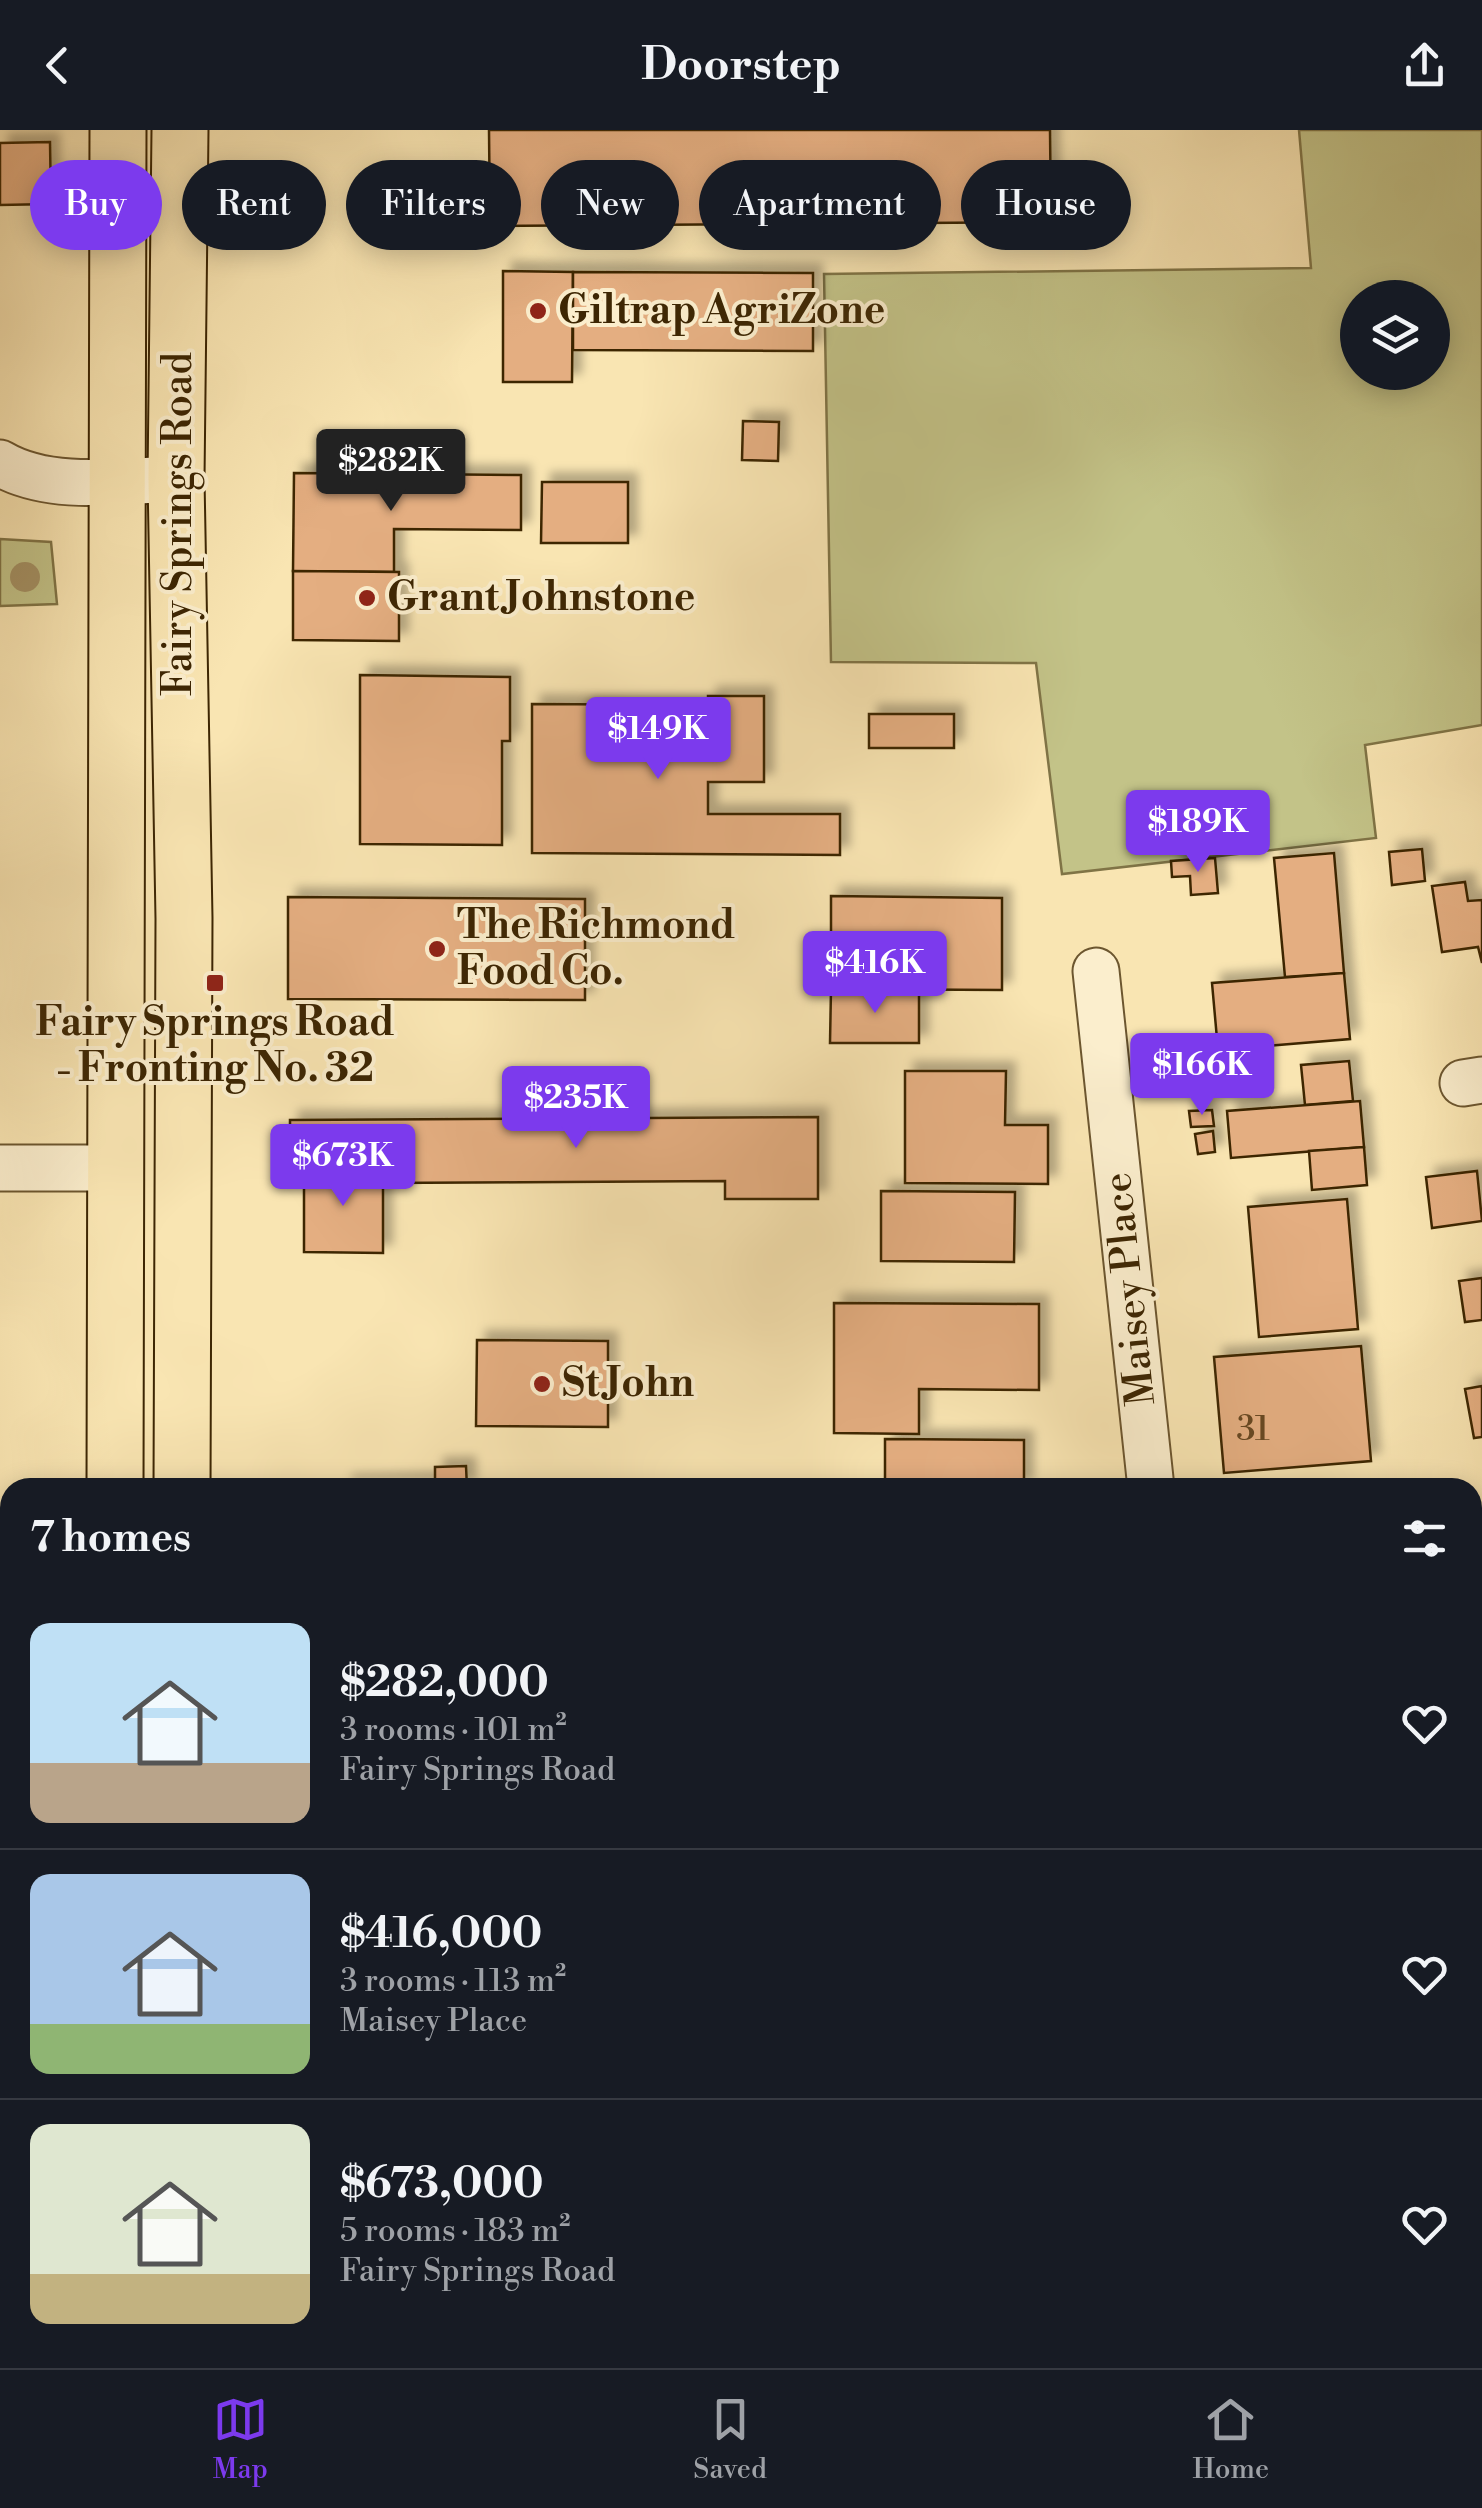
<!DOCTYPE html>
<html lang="en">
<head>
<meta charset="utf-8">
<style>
	:root { --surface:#171b24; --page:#242831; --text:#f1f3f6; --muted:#9ea1a6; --line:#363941; --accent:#7c3aed }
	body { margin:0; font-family:"Libre Bodoni",serif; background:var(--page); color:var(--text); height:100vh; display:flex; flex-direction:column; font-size:38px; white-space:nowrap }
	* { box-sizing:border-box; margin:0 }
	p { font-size:32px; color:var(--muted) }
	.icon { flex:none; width:55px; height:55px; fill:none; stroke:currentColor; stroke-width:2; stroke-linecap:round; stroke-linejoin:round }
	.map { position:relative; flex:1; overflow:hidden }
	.sheet { position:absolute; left:0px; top:1348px; width:1482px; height:892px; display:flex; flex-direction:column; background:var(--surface); border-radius:30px 30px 0 0; box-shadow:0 5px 25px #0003 }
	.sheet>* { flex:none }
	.hud { position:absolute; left:30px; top:30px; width:1422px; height:90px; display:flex; gap:20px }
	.buttons { position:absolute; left:1340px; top:150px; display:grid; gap:20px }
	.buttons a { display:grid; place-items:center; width:110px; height:110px; border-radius:50%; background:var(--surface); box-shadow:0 5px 25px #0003; font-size:50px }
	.price { position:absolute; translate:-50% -85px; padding:0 22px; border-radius:10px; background:var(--accent); color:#fff; font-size:32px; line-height:65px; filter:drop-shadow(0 2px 5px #0008) }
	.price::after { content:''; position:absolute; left:50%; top:60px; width:30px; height:22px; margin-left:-15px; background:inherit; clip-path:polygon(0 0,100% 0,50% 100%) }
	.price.selected { background:#222; color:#fff }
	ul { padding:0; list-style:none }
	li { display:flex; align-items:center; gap:30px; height:250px; padding:0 30px }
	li+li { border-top:2px solid var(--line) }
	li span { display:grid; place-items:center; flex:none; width:280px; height:200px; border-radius:20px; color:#555 }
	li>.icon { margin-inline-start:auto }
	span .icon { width:120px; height:120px; fill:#fffc; stroke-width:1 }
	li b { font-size:42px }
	h2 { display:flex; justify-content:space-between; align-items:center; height:120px; padding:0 30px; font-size:42px }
	.pill { padding:0 35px; border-radius:45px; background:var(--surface); box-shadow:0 5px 25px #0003; font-size:35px; line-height:90px }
	.pill.selected { background:var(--accent); color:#fff }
	header { display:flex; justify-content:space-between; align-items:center; height:130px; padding:0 30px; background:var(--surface); font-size:45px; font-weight:700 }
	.tab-bar { display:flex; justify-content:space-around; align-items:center; height:140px; border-top:2px solid var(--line); background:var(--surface); font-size:28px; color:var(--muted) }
	.tab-bar a { display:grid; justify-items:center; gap:5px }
	.tab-bar .selected { color:var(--accent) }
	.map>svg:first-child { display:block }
</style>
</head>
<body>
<header><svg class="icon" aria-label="back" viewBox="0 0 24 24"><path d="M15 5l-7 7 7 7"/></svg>Doorstep<svg class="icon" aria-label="share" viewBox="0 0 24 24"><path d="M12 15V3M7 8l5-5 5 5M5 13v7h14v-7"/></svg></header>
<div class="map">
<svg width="1482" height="2238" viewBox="0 0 1482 2238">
	<defs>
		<filter id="shadow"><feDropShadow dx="9" dy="-9" stdDeviation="5" flood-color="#0004"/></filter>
	</defs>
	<rect width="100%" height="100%" fill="#f9e5b2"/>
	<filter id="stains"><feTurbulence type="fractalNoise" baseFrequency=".002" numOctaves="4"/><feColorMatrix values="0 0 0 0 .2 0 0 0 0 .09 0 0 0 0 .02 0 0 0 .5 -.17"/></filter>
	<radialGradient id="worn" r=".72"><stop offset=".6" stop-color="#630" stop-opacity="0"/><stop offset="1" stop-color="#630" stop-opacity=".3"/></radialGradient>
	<g fill="#c3c388" stroke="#807446" stroke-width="2.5" fill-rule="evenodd">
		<path d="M1299,0H1482V595L1365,615L1376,708L1062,744L1036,533L831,532L824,144L1311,138ZM1358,168H1432V242H1358Z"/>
		<path d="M0,409L51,412L57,474L0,476Z"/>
	</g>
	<g fill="#e4ae81" stroke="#3d2603" stroke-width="2.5" filter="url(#shadow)">
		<path d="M489,0H1050L1051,92L490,96Z"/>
		<path d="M50,12L51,74L0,75V13Z"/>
		<path d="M503,141L573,142L572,252H503Z"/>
		<path d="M573,142L813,143V221L573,220Z"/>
		<path d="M743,291L779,292L778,331L742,330Z"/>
		<path d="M294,343L521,345V400L394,399V442L293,441Z"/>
		<path d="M542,352H628V413H541Z"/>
		<path d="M293,441L399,442V511L293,510Z"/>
		<path d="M360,545L510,547V611H502V715L360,714Z"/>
		<path d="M708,566H764V652H708V684H840V725L532,723V574L708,575Z"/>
		<rect x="869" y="584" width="85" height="34"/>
		<path d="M1422,719L1425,751L1392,755L1389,722Z"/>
		<path d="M1334,723L1344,843L1285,847L1274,728Z"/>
		<path d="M1215,728L1218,763L1191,765L1190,746L1172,747L1171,731Z"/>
		<path d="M1465,752L1468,771L1482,770V833L1478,817L1442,822L1432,756Z"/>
		<path d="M831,766L1002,768V860L831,859Z"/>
		<path d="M288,767L585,769V870L288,869Z"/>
		<path d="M1344,843L1350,909L1218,920L1212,853Z"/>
		<path d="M831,859L919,860V913H830Z"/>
		<path d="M1349,931L1353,971L1305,975L1301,935Z"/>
		<path d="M905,941H1006L1005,995H1048V1054L905,1053Z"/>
		<path d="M1360,971L1364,1017L1231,1028L1227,981Z"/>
		<path d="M1212,980L1214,996L1191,997L1189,981Z"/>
		<path d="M818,987V1069H725V1051L383,1053V1036L290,1035V990Z"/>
		<path d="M1213,1001L1215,1022L1198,1024L1195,1004Z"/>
		<path d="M1364,1017L1367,1055L1312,1060L1309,1021Z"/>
		<path d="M304,1035L383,1036V1123L304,1122Z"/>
		<path d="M1477,1041L1482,1091L1432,1098L1426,1047Z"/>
		<path d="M881,1061L1015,1062L1014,1132L881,1131Z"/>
		<path d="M1347,1069L1358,1199L1259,1207L1248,1077Z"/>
		<path d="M1482,1148V1190L1465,1192L1459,1151Z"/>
		<path d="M834,1173L1039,1174V1260L919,1259V1304L834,1303Z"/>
		<path d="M477,1210L608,1211V1297L476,1296Z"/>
		<path d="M1361,1216L1371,1331L1224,1343L1214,1227Z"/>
		<path d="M1482,1256V1307L1474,1308L1465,1259Z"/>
		<path d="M885,1309L1024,1310V1358H885Z"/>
		<path d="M466,1336L467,1358H344V1354L435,1352V1337Z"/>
		<rect x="1247" y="2230" width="210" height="8"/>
	</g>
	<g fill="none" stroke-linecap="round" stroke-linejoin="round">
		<defs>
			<g id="minor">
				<path d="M0,333C49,362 121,351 176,349"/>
				<path d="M1096,841L1151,1358"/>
				<path d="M1463,953L1482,950"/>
				<path d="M0,1038H117"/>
				<path d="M0,1847L10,1846"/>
				<path d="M0,2052L10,2049"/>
				<path d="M0,2132L2,2227L10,2230"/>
				<path d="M1181,2238L1182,2230"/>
			</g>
			<g id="highway">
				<path d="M180,0L176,349L184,788L182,1358"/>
				<path d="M115,1358L118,0"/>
				<path d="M118,2230V2238"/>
				<path d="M182,2230V2238"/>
			</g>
		</defs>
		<use href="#minor" stroke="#6c562f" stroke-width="49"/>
		<use href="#highway" stroke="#3d2603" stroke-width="59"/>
		<use href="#minor" stroke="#fbeecd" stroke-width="45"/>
		<use href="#highway" stroke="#f9e5b2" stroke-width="55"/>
	</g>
	<circle fill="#a49164" cx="25" cy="447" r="15"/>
	<g fill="#8f2418" stroke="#fbeecd" stroke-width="4">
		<circle cx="538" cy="181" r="10"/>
		<circle cx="367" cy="468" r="10"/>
		<circle cx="437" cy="819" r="10"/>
		<rect x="205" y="843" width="20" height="20" rx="5"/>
		<circle cx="542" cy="1254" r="10"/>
	</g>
	<g text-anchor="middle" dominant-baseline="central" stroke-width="8" stroke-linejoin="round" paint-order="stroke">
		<g font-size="35" fill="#674822">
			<text x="1253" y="1299">31</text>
		</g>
		<g font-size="40" font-weight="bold" fill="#3d2603" stroke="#fbeecd" text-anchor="start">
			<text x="558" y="181">Giltrap AgriZone</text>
			<text x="387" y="468">Grant Johnstone</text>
			<text x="457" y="796">The Richmond<tspan x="457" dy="46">Food Co.</tspan></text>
			<text x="215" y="893" text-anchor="middle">Fairy Springs Road<tspan x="215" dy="46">- Fronting No. 32</tspan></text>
			<text x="562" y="1254">St John</text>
		</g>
		<g font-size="40" fill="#3d2603" stroke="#fbeecd">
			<text transform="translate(179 394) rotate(-90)">Fairy Springs Road</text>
			<text transform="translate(1130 1159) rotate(-96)">Maisey Place</text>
		</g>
	</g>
	<rect width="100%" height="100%" filter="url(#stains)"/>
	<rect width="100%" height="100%" fill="url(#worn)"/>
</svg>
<div class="buttons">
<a><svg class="icon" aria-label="layers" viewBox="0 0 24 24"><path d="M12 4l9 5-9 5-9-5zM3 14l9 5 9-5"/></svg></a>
</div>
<b class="price selected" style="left:391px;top:384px">$282K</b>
<b class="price" style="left:658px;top:652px">$149K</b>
<b class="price" style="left:1198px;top:745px">$189K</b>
<b class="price" style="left:875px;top:886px">$416K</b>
<b class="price" style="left:1202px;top:988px">$166K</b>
<b class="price" style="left:576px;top:1021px">$235K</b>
<b class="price" style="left:343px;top:1079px">$673K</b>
<div class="hud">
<a class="pill selected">Buy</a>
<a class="pill">Rent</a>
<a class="pill">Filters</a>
<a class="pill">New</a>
<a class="pill">Apartment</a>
<a class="pill">House</a>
</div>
<section class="sheet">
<h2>7 homes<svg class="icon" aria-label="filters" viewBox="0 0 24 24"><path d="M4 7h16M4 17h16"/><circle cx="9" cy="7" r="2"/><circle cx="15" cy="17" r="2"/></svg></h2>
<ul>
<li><span style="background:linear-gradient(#bfe0f5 70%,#b9a48a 0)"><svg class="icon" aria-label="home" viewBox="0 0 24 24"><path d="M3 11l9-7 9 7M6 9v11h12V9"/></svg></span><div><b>$282,000</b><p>3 rooms · 101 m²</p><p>Fairy Springs Road</p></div><svg class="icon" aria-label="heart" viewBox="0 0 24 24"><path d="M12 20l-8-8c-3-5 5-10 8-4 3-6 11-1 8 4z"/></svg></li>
<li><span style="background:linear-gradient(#a9c7e8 75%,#8fb573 0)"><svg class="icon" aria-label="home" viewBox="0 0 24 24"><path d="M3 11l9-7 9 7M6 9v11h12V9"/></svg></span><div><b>$416,000</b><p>3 rooms · 113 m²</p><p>Maisey Place</p></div><svg class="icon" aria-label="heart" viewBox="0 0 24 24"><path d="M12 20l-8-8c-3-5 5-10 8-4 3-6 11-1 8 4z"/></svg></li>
<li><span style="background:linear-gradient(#dfe7d0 75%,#c2b280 0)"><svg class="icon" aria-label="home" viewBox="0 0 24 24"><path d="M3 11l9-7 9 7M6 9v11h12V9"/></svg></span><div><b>$673,000</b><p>5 rooms · 183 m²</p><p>Fairy Springs Road</p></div><svg class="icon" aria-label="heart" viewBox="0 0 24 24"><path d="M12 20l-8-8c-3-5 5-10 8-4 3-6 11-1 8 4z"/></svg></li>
</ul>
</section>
</div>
<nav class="tab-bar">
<a class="selected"><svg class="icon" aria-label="map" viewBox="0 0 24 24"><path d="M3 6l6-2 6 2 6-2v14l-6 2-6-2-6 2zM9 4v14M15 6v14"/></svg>Map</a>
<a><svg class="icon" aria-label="saved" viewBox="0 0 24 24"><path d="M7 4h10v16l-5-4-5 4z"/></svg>Saved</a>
<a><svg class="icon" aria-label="home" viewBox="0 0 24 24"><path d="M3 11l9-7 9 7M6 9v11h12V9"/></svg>Home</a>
</nav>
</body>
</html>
